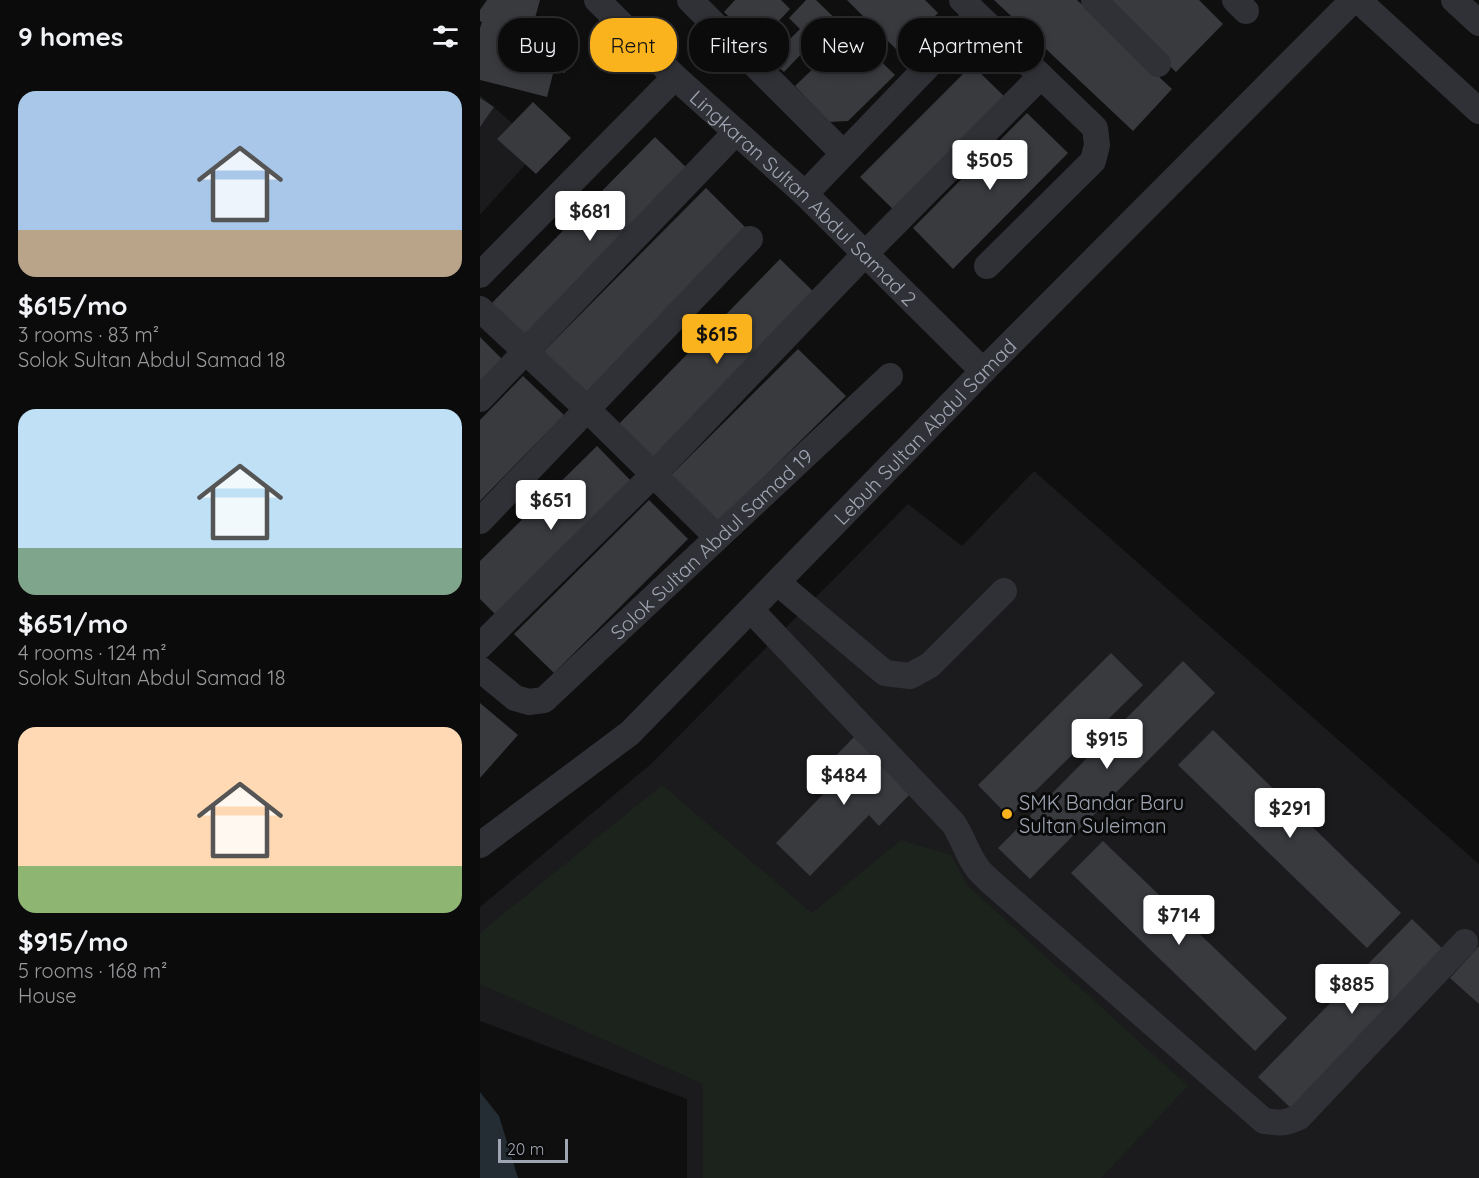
<!DOCTYPE html>
<html lang="en">
<head>
<meta charset="utf-8">
<style>
	:root { --surface:#0b0b0c; --page:#141415; --text:#f1f3f6; --muted:#9a9b9d; --line:#2b2b2d; --accent:#fab31d }
	body { margin:0; font-family:Quicksand,sans-serif; background:var(--page); color:var(--text); height:100vh; display:flex; flex-direction:column; font-size:22px; white-space:nowrap }
	* { box-sizing:border-box; margin:0 }
	p { font-size:20px; color:var(--muted) }
	.icon { flex:none; width:33px; height:33px; fill:none; stroke:currentColor; stroke-width:2; stroke-linecap:round; stroke-linejoin:round }
	.map { position:relative; flex:1; overflow:hidden }
	.side { display:flex; flex-direction:column; background:var(--surface); width:480px }
	.side>* { flex:none }
	.top-card { position:absolute; left:18px; top:18px; width:570px; height:54px; display:flex; gap:12px }
	.scale { position:absolute; left:18px; bottom:15px; width:70px; box-sizing:border-box; padding-left:6px; border:3px solid #9fa5b2; border-top:0; font-size:16px; line-height:21px; white-space:nowrap; color:#9fa5b2; -webkit-text-stroke:4px #0a0a0b; paint-order:stroke }
	.price { position:absolute; translate:-50% -51px; padding:0 14px; border-radius:6px; background:#fff; color:#222; font-size:20px; line-height:39px; filter:drop-shadow(0 2px 3px #0008) }
	.price::after { content:''; position:absolute; left:50%; top:36px; width:18px; height:14px; margin-left:-9px; background:inherit; clip-path:polygon(0 0,100% 0,50% 100%) }
	.price.selected { background:var(--accent); color:#111 }
	ul { padding:0; list-style:none }
	li { display:grid; align-content:center; gap:12px; height:318px; padding:0 18px }
	li span { display:grid; place-items:center; height:186px; border-radius:18px; color:#555 }
	li>.icon { margin-inline-start:auto }
	span .icon { width:108px; height:108px; fill:#fffc; stroke-width:1 }
	li b { font-size:26px }
	h2 { display:flex; justify-content:space-between; align-items:center; height:72px; padding:0 18px; font-size:26px }
	.chip { padding:0 21px; border-radius:24px; background:var(--surface); box-shadow:0 3px 9px #0003,0 0 0 2px var(--line); font-size:21px; line-height:54px }
	.chip.selected { background:var(--accent); color:#111 }
	main { display:flex; flex:1; min-height:0 }
	.map>svg:first-child { display:block }
</style>
</head>
<body>
<main>
<section class="side">
<h2>9 homes<svg class="icon" aria-label="filters" viewBox="0 0 24 24"><path d="M4 7h16M4 17h16"/><circle cx="9" cy="7" r="2"/><circle cx="15" cy="17" r="2"/></svg></h2>
<ul>
<li><span style="background:linear-gradient(#a9c7e8 75%,#b9a48a 0)"><svg class="icon" aria-label="home" viewBox="0 0 24 24"><path d="M3 11l9-7 9 7M6 9v11h12V9"/></svg></span><div><b>$615/mo</b><p>3 rooms · 83 m²</p><p>Solok Sultan Abdul Samad 18</p></div></li>
<li><span style="background:linear-gradient(#bfe0f5 75%,#7fa58c 0)"><svg class="icon" aria-label="home" viewBox="0 0 24 24"><path d="M3 11l9-7 9 7M6 9v11h12V9"/></svg></span><div><b>$651/mo</b><p>4 rooms · 124 m²</p><p>Solok Sultan Abdul Samad 18</p></div></li>
<li><span style="background:linear-gradient(#ffd9b3 75%,#8fb573 0)"><svg class="icon" aria-label="home" viewBox="0 0 24 24"><path d="M3 11l9-7 9 7M6 9v11h12V9"/></svg></span><div><b>$915/mo</b><p>5 rooms · 168 m²</p><p>House</p></div></li>
</ul>
</section>
<div class="map">
<svg width="999" height="1178" viewBox="0 0 999 1178">
	<rect width="100%" height="100%" fill="#0f0f10"/>
	<g fill="#1b1b1d">
		<path d="M0,95L60,148L0,215Z"/>
		<path d="M554,471L999,864V1178H207V1099L0,1021V907L171,764L428,504L482,546Z"/>
	</g>
	<path fill="#1b231c" d="M182,785L332,913L421,840L471,855L487,885L708,1086L621,1178H223V1084L0,984V933Z"/>
	<path fill="#252d34" d="M0,1092L19,1116L38,1178H0Z"/>
	<g fill="#383a3e">
		<path d="M7,0H60L55,18L96,29L85,73L74,70L67,97L0,80V28L2,22L0,21V10Z"/>
		<path d="M255,0H301L310,9L277,44L244,12Z"/>
		<path d="M326,0H336L365,28L334,59L325,50L304,72L290,59L320,29L309,18Z"/>
		<path d="M367,0H445L458,13L419,52Z"/>
		<path d="M514,0H597L692,89L653,131Z"/>
		<path d="M621,0H719L743,24L696,72Z"/>
		<path d="M379,40L415,75L368,121L349,122L315,86L359,44L367,51Z"/>
		<path d="M492,65L529,101L418,214L380,177Z"/>
		<path d="M0,98L14,107L0,127Z"/>
		<path d="M53,102L91,138L56,174L17,139Z"/>
		<path d="M547,113L588,153L473,269L433,228Z"/>
		<path d="M175,137L213,174L44,346L6,309Z"/>
		<path d="M226,188L268,230L100,399L58,357Z"/>
		<path d="M300,259L341,299L174,470L132,431Z"/>
		<path d="M0,337L29,366L0,395Z"/>
		<path d="M318,349L366,396L232,528L185,481Z"/>
		<path d="M43,376L84,415L0,501V420Z"/>
		<path d="M117,446L156,486L21,620L0,599V561Z"/>
		<path d="M169,500L208,539L74,673L34,634Z"/>
		<path d="M631,653L663,685L529,817L498,785Z"/>
		<path d="M703,661L735,693L550,879L518,848Z"/>
		<path d="M0,703L38,735L0,778Z"/>
		<path d="M733,730L921,913L887,948L698,765Z"/>
		<path d="M374,737L432,792L399,826L389,815L330,876L296,843L354,783L341,771Z"/>
		<path d="M623,841L807,1018L775,1051L591,873Z"/>
		<path d="M932,919L966,952L813,1110L778,1077Z"/>
		<path d="M999,946V1004L970,978Z"/>
	</g>
	<g fill="none" stroke-linecap="round" stroke-linejoin="round">
		<g stroke="#303136" stroke-width="26">
			<path id="s1" d="M117,0L195,77L325,194L503,371"/>
			<path d="M210,0L363,153"/>
			<path d="M482,0L615,128L617,145L613,161L507,266"/>
			<path d="M614,0L678,64"/>
			<path d="M755,0L766,11"/>
			<path d="M878,0L999,111"/>
			<path d="M974,0L999,23"/>
			<path d="M325,194L497,15"/>
			<path d="M0,275L195,77"/>
			<path d="M0,309L107,409L237,537"/>
			<path d="M0,399L256,132"/>
			<path d="M0,521L270,239"/>
			<path d="M298,583L405,673L430,676L450,665L524,591"/>
			<path d="M271,610L473,823C483,837 487,855 498,869C502,874 508,879 512,883L784,1121C799,1123 805,1124 819,1117L985,942"/>
			<path d="M0,646L173,475L385,254L561,76"/>
			<path id="s2" d="M0,669L35,698L49,702L64,700L410,376"/>
			<path id="s3" d="M0,845L150,733L503,371L873,0"/>
		</g>
	</g>
	<circle fill="#fab31d" stroke="#0a0a0b" stroke-width="2" cx="527" cy="814" r="6"/>
	<g text-anchor="middle" dominant-baseline="central" stroke-width="6" stroke-linejoin="round" paint-order="stroke">
		<g font-size="20" fill="#9fa5b2" stroke="#0a0a0b">
			<text stroke="none"><textPath href="#s1" startOffset="286">Lingkaran Sultan Abdul Samad 2</textPath></text>
			<text stroke="none"><textPath href="#s3" startOffset="609">Lebuh Sultan Abdul Samad</textPath></text>
			<text stroke="none"><textPath href="#s2" startOffset="304">Solok Sultan Abdul Samad 19</textPath></text>
		</g>
		<g font-size="20" fill="#9fa5b2" stroke="#0a0a0b" text-anchor="start">
			<text x="539" y="802">SMK Bandar Baru<tspan x="539" dy="23">Sultan Suleiman</tspan></text>
		</g>
	</g>
</svg>
<div class="scale">20 m</div>
<b class="price" style="left:510px;top:191px">$505</b>
<b class="price" style="left:110px;top:242px">$681</b>
<b class="price selected" style="left:237px;top:365px">$615</b>
<b class="price" style="left:71px;top:531px">$651</b>
<b class="price" style="left:627px;top:770px">$915</b>
<b class="price" style="left:364px;top:806px">$484</b>
<b class="price" style="left:810px;top:839px">$291</b>
<b class="price" style="left:699px;top:946px">$714</b>
<b class="price" style="left:872px;top:1015px">$885</b>
<div class="top-card">
<a class="chip">Buy</a>
<a class="chip selected">Rent</a>
<a class="chip">Filters</a>
<a class="chip">New</a>
<a class="chip">Apartment</a>
</div>
</div>
</main>
</body>
</html>
